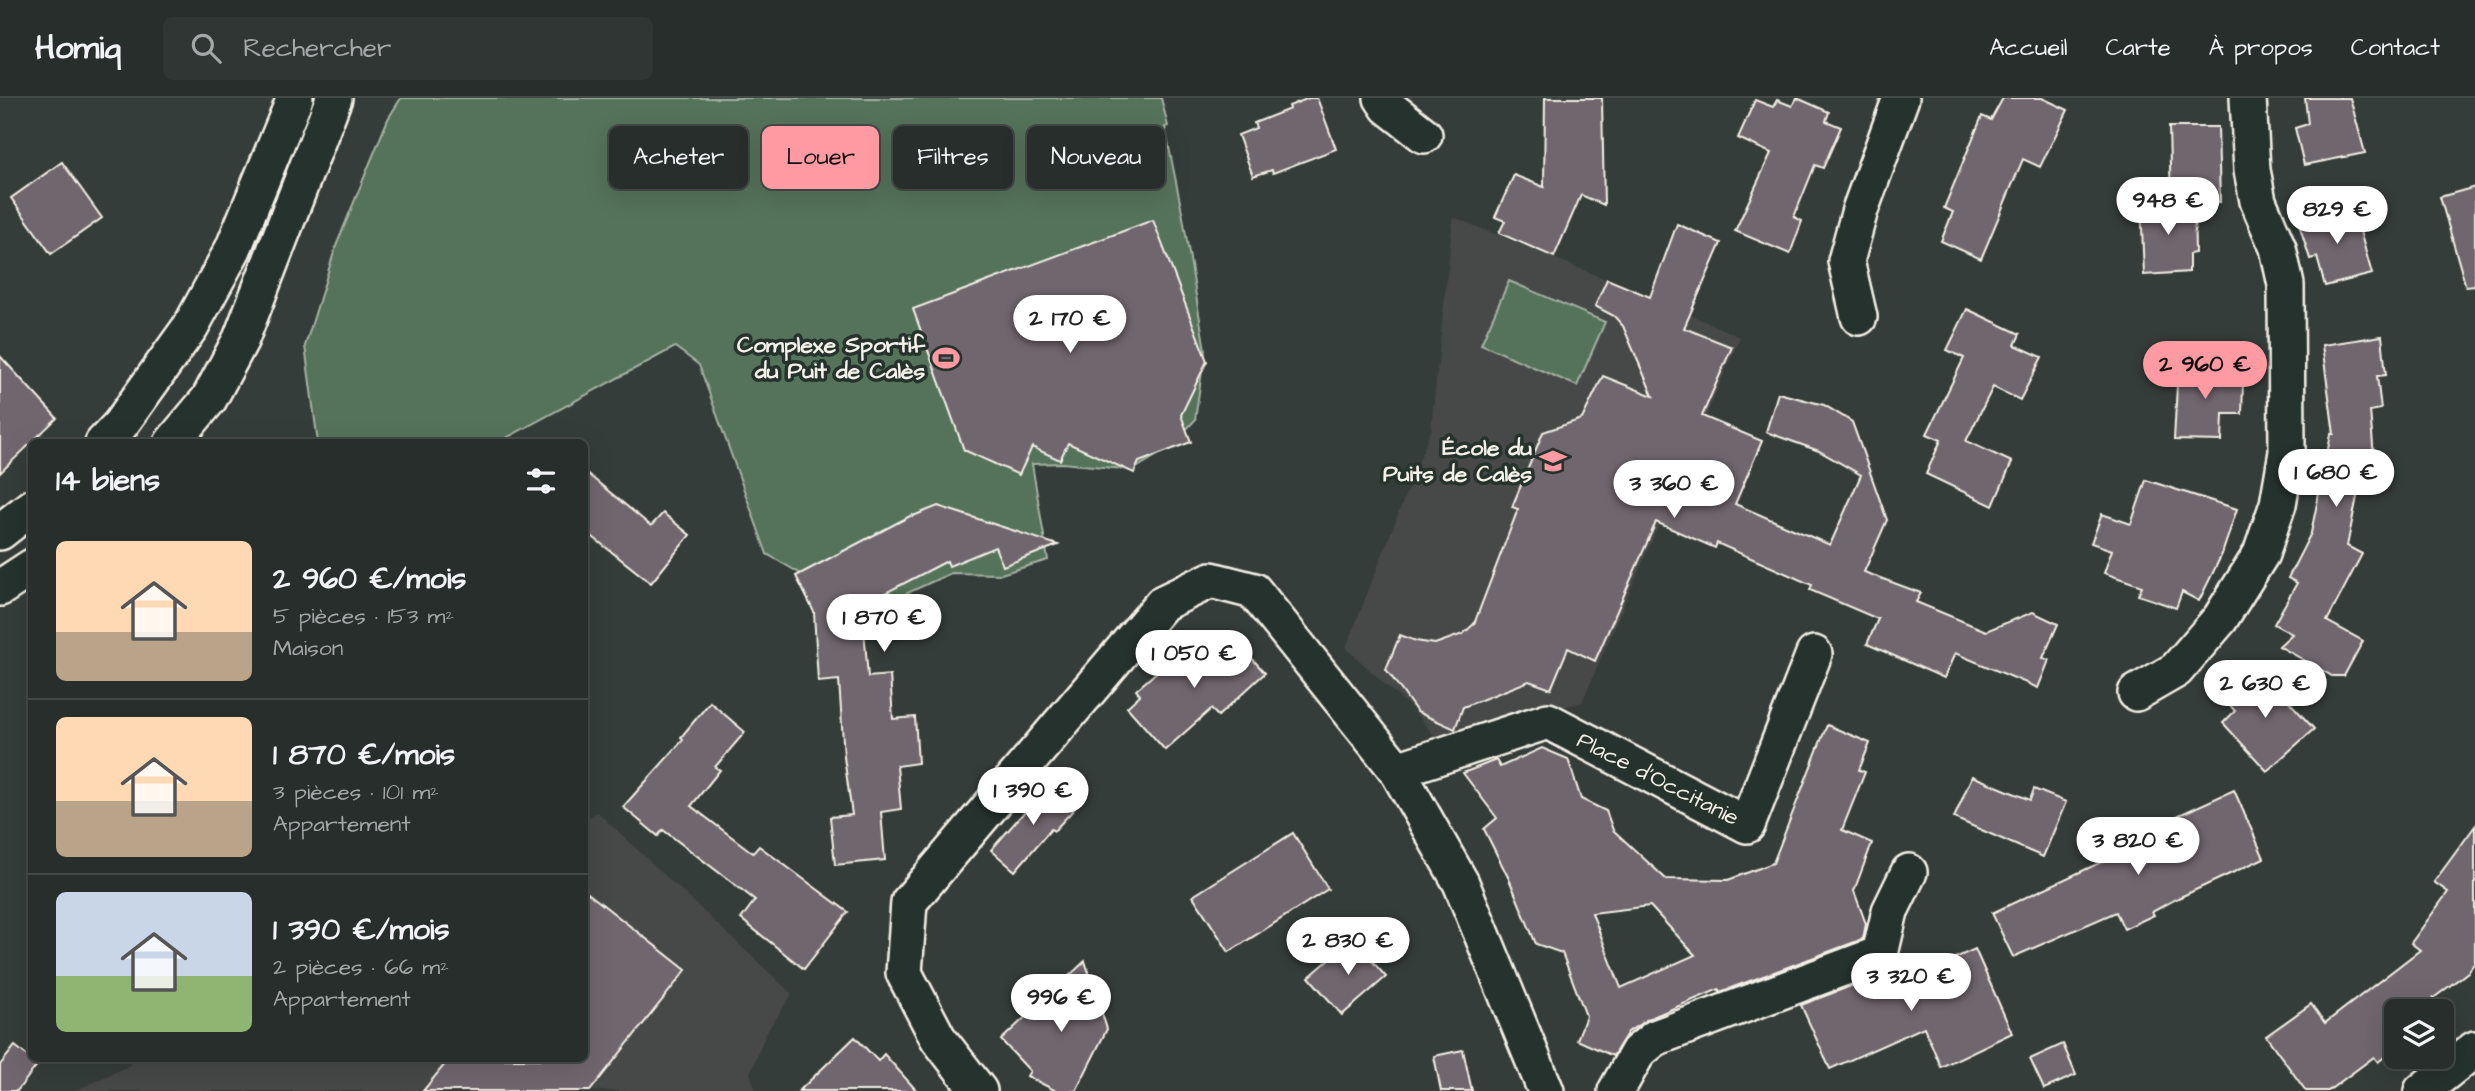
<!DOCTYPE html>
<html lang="fr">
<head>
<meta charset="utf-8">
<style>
	:root { --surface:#282e2c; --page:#303634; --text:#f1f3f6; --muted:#a5a8a9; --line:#444a48; --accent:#ff9aa2 }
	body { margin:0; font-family:"Architects Daughter",sans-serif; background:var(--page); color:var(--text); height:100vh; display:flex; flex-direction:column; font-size:26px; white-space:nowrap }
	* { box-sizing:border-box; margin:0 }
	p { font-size:23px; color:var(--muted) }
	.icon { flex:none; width:38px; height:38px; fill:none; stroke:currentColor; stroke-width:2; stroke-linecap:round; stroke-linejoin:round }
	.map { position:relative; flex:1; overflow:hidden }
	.sheet { position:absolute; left:28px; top:341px; width:560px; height:623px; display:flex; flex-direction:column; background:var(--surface); border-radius:10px; box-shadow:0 7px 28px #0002,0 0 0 2px var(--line) }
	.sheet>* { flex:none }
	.banner { position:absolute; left:609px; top:28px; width:665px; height:63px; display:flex; gap:14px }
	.fabs { position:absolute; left:2384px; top:901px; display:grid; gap:14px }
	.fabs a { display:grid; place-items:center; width:70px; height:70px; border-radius:10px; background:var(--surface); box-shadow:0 7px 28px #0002,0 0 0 2px var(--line); font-size:35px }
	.price { position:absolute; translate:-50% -60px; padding:0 16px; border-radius:24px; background:#fff; color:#222; font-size:23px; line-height:46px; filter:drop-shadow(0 2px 4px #0008) }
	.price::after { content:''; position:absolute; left:50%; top:42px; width:21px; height:16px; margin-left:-10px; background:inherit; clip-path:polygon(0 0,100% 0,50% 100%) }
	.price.on { background:var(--accent); color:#111 }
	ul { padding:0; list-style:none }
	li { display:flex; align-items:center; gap:21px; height:175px; padding:0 28px }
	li+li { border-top:2px solid var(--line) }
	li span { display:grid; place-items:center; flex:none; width:196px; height:140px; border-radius:10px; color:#555 }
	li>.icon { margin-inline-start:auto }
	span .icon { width:84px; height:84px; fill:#fffc; stroke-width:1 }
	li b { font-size:30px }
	h2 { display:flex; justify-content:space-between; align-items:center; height:84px; padding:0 28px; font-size:30px }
	.chip { padding:0 24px; border-radius:10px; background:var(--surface); box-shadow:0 7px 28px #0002,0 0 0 2px var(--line); font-size:24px; line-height:63px }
	.chip.on { background:var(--accent); color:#111 }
	header { display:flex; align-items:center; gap:42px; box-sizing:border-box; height:98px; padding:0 35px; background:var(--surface); border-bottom:2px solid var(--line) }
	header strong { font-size:33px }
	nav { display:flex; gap:38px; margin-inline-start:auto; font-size:24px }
	.search { width:490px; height:63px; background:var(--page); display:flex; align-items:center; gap:18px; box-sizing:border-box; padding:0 24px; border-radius:10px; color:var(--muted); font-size:26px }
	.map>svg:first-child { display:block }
</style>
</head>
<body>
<header>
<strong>Homiq</strong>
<div class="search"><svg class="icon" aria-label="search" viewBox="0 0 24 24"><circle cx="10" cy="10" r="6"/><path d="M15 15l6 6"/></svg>Rechercher</div>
<nav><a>Accueil</a><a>Carte</a><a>À propos</a><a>Contact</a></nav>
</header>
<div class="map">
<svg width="2475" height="993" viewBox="0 0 2475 993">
	<rect width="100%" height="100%" fill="#353d3a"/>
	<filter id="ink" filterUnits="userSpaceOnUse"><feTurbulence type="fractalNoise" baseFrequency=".0143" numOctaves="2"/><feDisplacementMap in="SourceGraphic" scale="14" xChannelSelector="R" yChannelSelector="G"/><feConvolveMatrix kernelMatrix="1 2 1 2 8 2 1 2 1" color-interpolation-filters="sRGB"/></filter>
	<g filter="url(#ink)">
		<g fill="#474949">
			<path d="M1453,119L1650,199L1740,239L1582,604L1437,641L1413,612L1346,550L1431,332Z"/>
			<path d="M597,714L792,896L766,935L750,975L756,993H75L130,967V961H584L585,721Z"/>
		</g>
		<g fill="#55725a" stroke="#a4b2a1" stroke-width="2">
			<path d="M401,0H1161L1168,28L1165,29L1183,119L1205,252L1195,322L1169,350L1133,372L1063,365L1032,366L1048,462L1001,476L951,475L842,525L801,476L767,456L699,267L675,249L497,345H318L305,248L336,148L388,21Z"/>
			<path d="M1509,183L1605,224L1577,288L1481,246Z"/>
		</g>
		<g fill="#70666d" stroke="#f4f1e8" stroke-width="2" fill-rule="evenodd">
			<path d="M1309,0H1317L1336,51L1273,75L1272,72L1253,78L1238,37L1256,30L1254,25L1290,11L1289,8Z"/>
			<path d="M1545,0H1602L1604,107L1581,97L1554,159L1499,135L1505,123L1495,119L1514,77L1544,89Z"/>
			<path d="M1797,0L1829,14L1826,23L1841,29L1823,70L1815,67L1794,119L1802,123L1790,156L1735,133L1771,55L1738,40L1755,2L1773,9L1777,2L1792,8Z"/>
			<path d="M2003,0H2042L2068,12L2040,69L2023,61L1981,161L1941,143L1953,114L1944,110L1982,18L1991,22Z"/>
			<path d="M2305,0H2350L2365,55L2304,67L2295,30L2308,26Z"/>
			<path d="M2169,29H2218L2220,104L2171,105Z"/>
			<path d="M62,64L102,120L51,156L11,100Z"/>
			<path d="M2475,89V188L2466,189L2440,99Z"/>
			<path d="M2194,105L2195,155L2189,156V174L2144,177L2141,106Z"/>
			<path d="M2353,108L2372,176L2325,188L2317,159L2310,161L2299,126Z"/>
			<path d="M1153,122L1207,263L1181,317L1191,344L1139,364L1134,375L1068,345L1060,362L1032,349L1019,377L964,352L913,211Z"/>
			<path d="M1677,126L1721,145L1684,230L1732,249L1702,318L1762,343L1735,406L1830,447L1861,377L1819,353L1766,334L1778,295L1824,307L1852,324L1887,422L1864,474L1921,495L1916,504L1986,533L2033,514L2058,526L2043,560L2049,562L2038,590L1955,555L1944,580L1867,546L1878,521L1810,492L1812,487L1717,445L1715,450L1656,424L1595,563L1568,550L1551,591L1529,583L1463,609L1455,631L1417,614L1386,571L1400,537L1416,543L1435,546L1463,536L1474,526L1518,411L1512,409L1543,334L1582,321L1603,278L1653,298L1623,228L1614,218L1595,208L1607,181L1650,199Z"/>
			<path d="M1967,211L2020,236L2015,247L2042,259L2020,302L1993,289L1966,343L2012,364L1993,408L1926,376L1941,342L1927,336L1964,260L1947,252Z"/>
			<path d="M2382,238L2386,277L2377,278L2381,311L2370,313L2377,393L2358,394L2347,448L2362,456L2327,523L2363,543L2344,578H2332L2279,548L2292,536L2274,526L2297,485L2288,480L2311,435L2331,336H2334L2322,247Z"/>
			<path d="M0,258L57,320L0,375Z"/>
			<path d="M2230,261L2229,285L2243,286L2242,316H2223L2222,343L2174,342L2178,268Z"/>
			<path d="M584,373L651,428L663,415L690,437L651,485L584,432Z"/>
			<path d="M2146,382L2237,411L2222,456L2199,503L2182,494L2176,510L2138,497L2142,488L2104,475L2112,452L2091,445L2102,416L2131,426Z"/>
			<path d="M938,408L1058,447L1003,468L995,449L949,468L947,463L862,507L868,579L890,577L893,621L915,619L918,665L897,668L901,711L881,714L885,762L835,767L830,719L852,717L844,659L839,582L818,584L814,514L796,478L912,417L913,418Z"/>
			<path d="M1233,539L1265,575L1218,618L1211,611L1165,652L1127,609L1140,597L1136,592L1168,564L1174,568L1201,543L1213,557Z"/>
			<path d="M2257,568L2314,631L2267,673L2223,625L2235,613L2229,606L2239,597L2233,590Z"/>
			<path d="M710,604L745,634L715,669L720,672L691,708L753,755L759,748L848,814L804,871L741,821L755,802L663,732L658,738L623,709L683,642L681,639Z"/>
			<path d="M1827,627L1870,645L1859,672L1865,674L1842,732L1872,745L1854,793L1866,826L1863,841L1720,894L1719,891L1648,921L1628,934L1613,958L1577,942L1586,918L1562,855L1536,846L1509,781L1484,731L1497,720L1463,675L1496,662L1500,669L1542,650L1568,661L1581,701L1606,713L1613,732L1666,781L1728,782L1773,765ZM1650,808L1695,857L1621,890L1592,815Z"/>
			<path d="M1972,678L2030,702L2034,691L2066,704L2043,759L1954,720Z"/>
			<path d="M1048,687L1075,710L1054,733L1051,731L1015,773L991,752Z"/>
			<path d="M2234,692L2264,760L2174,802L2152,814L2154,817L2124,831L2116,814L2013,859L1992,815L2181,727L2177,718Z"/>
			<path d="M2475,728V864L2468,874L2415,914H2396V950L2378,964L2374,959L2328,993H2306L2266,938L2311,906L2325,925L2420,852L2411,845L2448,794L2434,784Z"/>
			<path d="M1293,735L1328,791L1229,854L1193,798Z"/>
			<path d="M584,792L686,872L590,993H423L449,961H584Z"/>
			<path d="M1353,841L1386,879L1342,917L1309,879Z"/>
			<path d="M1975,851L2012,935L1941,969L1924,929L1830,971L1801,907L1885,875L1891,889Z"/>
			<path d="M1085,863L1107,931L1076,993H1056L1027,978L1030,973L1001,942Z"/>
			<path d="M855,939L878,963L884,956L917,993H799Z"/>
			<path d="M2063,946L2076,977L2044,991L2030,961Z"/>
			<path d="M15,948L38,966L17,993H0V967Z"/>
			<path d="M1463,952L1472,993H1441L1434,958Z"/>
		</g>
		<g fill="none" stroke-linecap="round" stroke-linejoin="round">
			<defs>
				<g id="street">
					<path d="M1382,0L1388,9L1424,37"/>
					<path d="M1859,219L1846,163L1860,112L1901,0"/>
					<path d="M103,345L120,327L191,228L233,151L295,0"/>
					<path d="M172,345L209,301L241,241L334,0"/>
					<path d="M0,434L32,409"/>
					<path d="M0,490L32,469"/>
					<path d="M2136,595L2176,572L2220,521L2261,456L2278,406L2287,354L2286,187L2278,150L2258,103L2252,72L2248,0"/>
					<path d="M1397,672L1548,623L1747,727L1814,556"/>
					<path d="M979,993L938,940L904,875L909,804L1163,505L1211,482L1254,493L1397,672L1461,785L1546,993"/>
					<path d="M1616,993L1638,954L1655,940L1880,856L1890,813L1909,774"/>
					<path d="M2422,993L2475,951"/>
				</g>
			</defs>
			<use href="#street" stroke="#f4f1e8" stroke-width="40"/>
			<use href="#street" stroke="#26332d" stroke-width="35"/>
		</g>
	</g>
	<defs>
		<symbol id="stadium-bare" viewBox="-9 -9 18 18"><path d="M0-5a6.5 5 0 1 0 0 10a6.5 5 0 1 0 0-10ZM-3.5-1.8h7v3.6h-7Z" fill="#ff9aa2" stroke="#26332d" stroke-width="2.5" paint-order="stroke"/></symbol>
		<symbol id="school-bare" viewBox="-9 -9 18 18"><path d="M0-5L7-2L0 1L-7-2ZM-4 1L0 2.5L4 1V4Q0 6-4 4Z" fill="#ff9aa2" stroke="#26332d" stroke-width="2.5" paint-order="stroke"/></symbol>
	</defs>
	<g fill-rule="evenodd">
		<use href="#stadium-bare" x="927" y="241" width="38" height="38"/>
		<use href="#school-bare" x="1534" y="344" width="38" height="38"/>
	</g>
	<g text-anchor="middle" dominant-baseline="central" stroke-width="7" stroke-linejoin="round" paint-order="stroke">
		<g font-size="23" font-weight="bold" fill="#f4f1e8" stroke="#26332d" text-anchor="end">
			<text x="925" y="247">Complexe Sportif<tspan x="925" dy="26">du Puit de Calès</tspan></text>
			<text x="1532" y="350">École du<tspan x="1532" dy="26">Puits de Calès</tspan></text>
		</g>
		<g font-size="23" fill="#f4f1e8" stroke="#26332d">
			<text transform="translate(1658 681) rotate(27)">Place d'Occitanie</text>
		</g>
	</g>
</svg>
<div class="fabs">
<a><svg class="icon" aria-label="layers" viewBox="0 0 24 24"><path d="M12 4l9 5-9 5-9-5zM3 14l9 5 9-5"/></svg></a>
</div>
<b class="price" style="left:2168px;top:139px">948 €</b>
<b class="price" style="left:2337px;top:148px">829 €</b>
<b class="price" style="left:1070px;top:257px">2 170 €</b>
<b class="price on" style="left:2205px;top:303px">2 960 €</b>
<b class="price" style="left:2336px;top:411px">1 680 €</b>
<b class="price" style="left:1674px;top:422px">3 360 €</b>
<b class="price" style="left:884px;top:556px">1 870 €</b>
<b class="price" style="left:1194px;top:592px">1 050 €</b>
<b class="price" style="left:2265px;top:622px">2 630 €</b>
<b class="price" style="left:1033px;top:729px">1 390 €</b>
<b class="price" style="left:2138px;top:779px">3 820 €</b>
<b class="price" style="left:1348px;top:879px">2 830 €</b>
<b class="price" style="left:1911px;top:915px">3 320 €</b>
<b class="price" style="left:1061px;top:936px">996 €</b>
<div class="banner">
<a class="chip">Acheter</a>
<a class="chip on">Louer</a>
<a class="chip">Filtres</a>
<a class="chip">Nouveau</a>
</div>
<section class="sheet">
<h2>14 biens<svg class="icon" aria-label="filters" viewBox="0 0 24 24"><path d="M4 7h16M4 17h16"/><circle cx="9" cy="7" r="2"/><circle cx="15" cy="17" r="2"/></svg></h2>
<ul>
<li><span style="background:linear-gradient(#ffd9b3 65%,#b9a48a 0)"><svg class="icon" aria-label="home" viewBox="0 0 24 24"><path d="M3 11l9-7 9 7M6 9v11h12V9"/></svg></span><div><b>2 960 €/mois</b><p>5 pièces · 153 m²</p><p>Maison</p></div></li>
<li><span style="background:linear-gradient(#ffd9b3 60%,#b9a48a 0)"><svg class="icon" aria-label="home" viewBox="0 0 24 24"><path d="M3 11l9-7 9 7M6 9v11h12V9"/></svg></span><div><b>1 870 €/mois</b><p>3 pièces · 101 m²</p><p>Appartement</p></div></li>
<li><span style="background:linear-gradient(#c9d6e8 60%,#8fb573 0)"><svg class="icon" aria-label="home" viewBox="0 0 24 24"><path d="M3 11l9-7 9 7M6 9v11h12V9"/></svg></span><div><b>1 390 €/mois</b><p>2 pièces · 66 m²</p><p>Appartement</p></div></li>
</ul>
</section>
</div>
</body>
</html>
